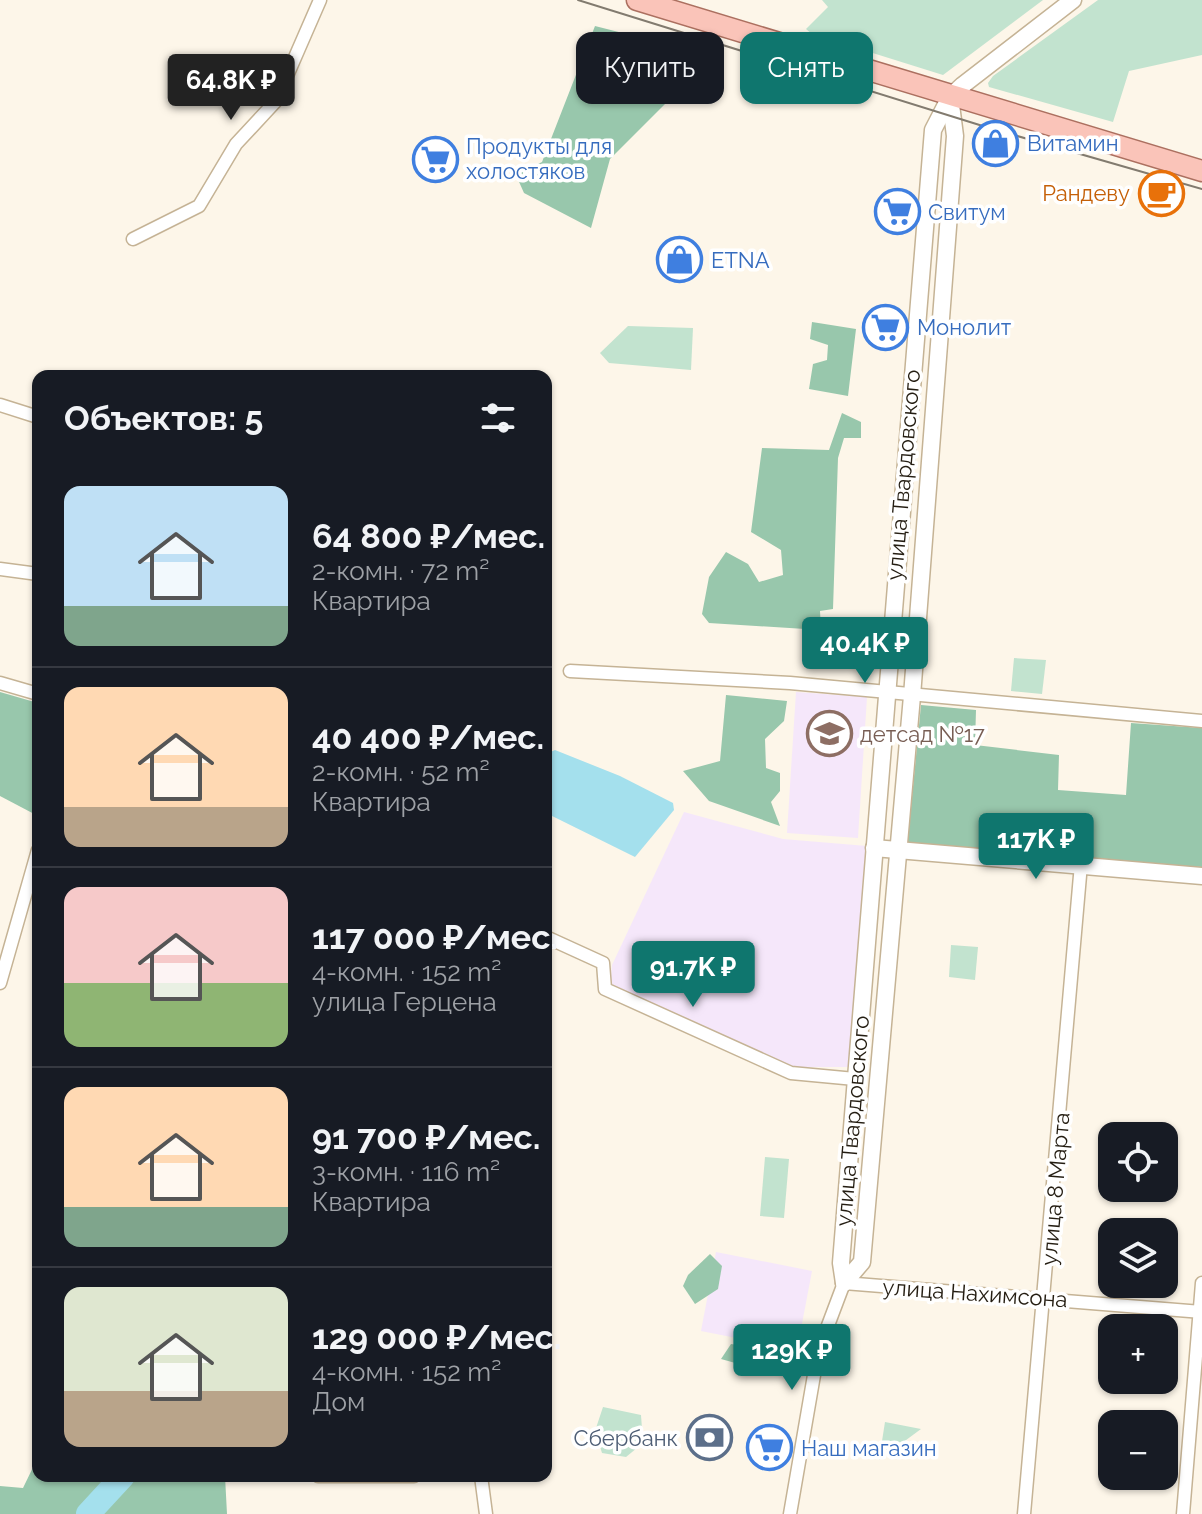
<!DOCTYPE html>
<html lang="ru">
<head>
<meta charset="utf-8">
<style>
	:root { --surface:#171b24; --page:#242831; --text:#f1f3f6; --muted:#9ea1a6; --line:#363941; --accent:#0f766e }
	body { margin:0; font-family:Raleway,sans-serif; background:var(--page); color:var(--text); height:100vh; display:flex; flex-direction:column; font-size:30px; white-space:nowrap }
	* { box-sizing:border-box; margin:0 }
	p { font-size:26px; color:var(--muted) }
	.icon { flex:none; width:44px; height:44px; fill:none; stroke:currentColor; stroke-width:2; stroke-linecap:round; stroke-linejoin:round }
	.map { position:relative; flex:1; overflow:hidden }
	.drawer { position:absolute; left:32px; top:370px; width:520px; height:1112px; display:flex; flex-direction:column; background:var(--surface); border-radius:16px; box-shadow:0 2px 6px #0004 }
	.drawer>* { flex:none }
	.hud { position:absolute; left:576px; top:32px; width:506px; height:72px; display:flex; gap:16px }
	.buttons { position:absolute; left:1098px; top:1122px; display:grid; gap:16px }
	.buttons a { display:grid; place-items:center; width:80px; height:80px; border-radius:16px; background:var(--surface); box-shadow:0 2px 6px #0004; font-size:40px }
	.price { position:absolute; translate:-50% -68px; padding:0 18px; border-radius:8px; background:var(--accent); color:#fff; font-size:26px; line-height:52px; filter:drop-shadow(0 2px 4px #0008) }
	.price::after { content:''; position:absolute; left:50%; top:48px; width:24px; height:18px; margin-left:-12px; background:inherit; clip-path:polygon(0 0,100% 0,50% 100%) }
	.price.on { background:#222; color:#fff }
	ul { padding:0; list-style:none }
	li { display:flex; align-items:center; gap:24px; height:200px; padding:0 32px }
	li+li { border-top:2px solid var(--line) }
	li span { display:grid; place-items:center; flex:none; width:224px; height:160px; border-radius:16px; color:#555 }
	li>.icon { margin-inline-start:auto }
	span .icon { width:96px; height:96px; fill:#fffc; stroke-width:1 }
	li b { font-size:34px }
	h2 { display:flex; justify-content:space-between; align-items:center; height:96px; padding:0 32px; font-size:34px }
	.tag { padding:0 28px; border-radius:16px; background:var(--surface); box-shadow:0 2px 6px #0004; font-size:28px; line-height:72px }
	.tag.on { background:var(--accent); color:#fff }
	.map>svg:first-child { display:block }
</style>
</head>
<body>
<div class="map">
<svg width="1202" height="1514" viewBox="0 0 1202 1514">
	<rect width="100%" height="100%" fill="#fdf6e9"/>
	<g fill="#f5e7fa">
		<path d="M796,692L867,697L858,838L787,833Z"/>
		<path d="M684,812L783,839L867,846L848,1067H794L610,986L612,965Z"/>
		<path d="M716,1252L812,1271L797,1350L701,1331Z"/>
	</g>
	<g fill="#c2e3cf">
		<path d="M822,0H1043L943,75L812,34L806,29L828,7Z"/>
		<path d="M1098,0H1202V55L1129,71L1113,122L989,87L988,83L993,76Z"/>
		<path d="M628,326L693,328L691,370L609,363L600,353Z"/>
		<path d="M1014,658L1046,660L1042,694L1011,691Z"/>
		<path d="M951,945L978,947L975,980L949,977Z"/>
		<path d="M765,1157L789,1159L784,1218L760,1216Z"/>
		<path d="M603,1407L641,1415L643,1443L626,1457L602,1453L595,1431Z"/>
		<path d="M885,1422L921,1429L879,1460Z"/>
	</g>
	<g fill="#98c7ac">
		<path d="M595,26L713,56L610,159L591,228L524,193L516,175L542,162Z"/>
		<path d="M812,322L856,329L848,396L809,389L813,364L827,360L828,345L810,339Z"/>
		<path d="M842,413L861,422V438H844L838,458L833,609L820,611L821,630L709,623L702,614L709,577L726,552L748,564L759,582L783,575L781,550L751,532L762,448L829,450Z"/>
		<path d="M0,692L38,703V816L0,796Z"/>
		<path d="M726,695L787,701L784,721L765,739L766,768L780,773V791L771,802L780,826L709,801L683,771L720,761Z"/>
		<path d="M921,705L976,710L975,745L1059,755L1058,790L1126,795L1131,723L1202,728V867L907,848Z"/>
		<path d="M710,1254L722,1266L718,1289L695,1304L683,1286L688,1275Z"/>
		<path d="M731,1344L783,1352L786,1359L757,1354L746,1366L721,1359Z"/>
		<path d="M38,1457V1476H225L227,1514H0V1486L23,1488Z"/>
	</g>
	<path fill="#a4e0ed" d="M555,750L620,776L673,803L674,810L635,857L546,813V754Z"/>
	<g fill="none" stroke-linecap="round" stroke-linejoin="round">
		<path stroke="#a4e0ed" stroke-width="24" d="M88,1514L123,1476"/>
		<defs>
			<g id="minor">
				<path d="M133,239L199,206L236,144L276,101L320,0"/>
				<path d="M0,405L38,417"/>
				<path d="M0,569L38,574"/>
				<path d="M570,671L790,683L1202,721"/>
				<path d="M0,683L38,694"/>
				<path d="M546,937L603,963L605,989L791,1073L855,1079"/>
				<path d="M0,983L38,850"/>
				<path d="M318,1476H414"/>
				<path d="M481,1476L486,1514"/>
				<path d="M790,1514L818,1352L844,1283L1202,1312"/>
				<path d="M1024,1514L1081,864"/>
				<path d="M1183,1514L1202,1283"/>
			</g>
			<g id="tertiary">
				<path d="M874,848L1202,876"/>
				<path d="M844,1283L841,1263L933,130L950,97L963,85L1073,0"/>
				<path d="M844,1283L862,1262L912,696L955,136L950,97"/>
			</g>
			<path id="primary" d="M637,0L1202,171"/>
		</defs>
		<use href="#minor" stroke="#c5b395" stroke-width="15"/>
		<use href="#tertiary" stroke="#c5b395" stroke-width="19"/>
		<use href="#primary" stroke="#ac7060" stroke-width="23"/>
		<use href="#minor" stroke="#fff" stroke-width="12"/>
		<use href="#tertiary" stroke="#fff" stroke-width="16"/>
		<use href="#primary" stroke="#fac4b9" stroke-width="20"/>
		<path stroke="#827b6f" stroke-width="2" d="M578,0L986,127L1202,189"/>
	</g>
	<defs>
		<symbol id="shop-ring" viewBox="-11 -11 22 22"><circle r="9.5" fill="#fff" stroke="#3f7fe0" stroke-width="1.5"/><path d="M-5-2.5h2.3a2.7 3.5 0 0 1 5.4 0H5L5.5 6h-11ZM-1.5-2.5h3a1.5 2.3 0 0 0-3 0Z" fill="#3f7fe0"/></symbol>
		<symbol id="supermarket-ring" viewBox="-11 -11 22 22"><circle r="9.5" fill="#fff" stroke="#3f7fe0" stroke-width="1.5"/><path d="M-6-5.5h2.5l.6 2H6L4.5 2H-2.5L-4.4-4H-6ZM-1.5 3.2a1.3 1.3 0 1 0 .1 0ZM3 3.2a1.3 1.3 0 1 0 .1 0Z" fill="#3f7fe0"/></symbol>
		<symbol id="cafe-ring" viewBox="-11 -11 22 22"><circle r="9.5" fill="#fff" stroke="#e8710a" stroke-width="1.5"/><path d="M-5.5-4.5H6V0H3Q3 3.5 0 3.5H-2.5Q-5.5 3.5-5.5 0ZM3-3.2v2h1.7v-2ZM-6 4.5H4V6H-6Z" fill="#e8710a"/></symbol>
		<symbol id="school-ring" viewBox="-11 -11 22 22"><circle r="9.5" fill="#fff" stroke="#8d6e63" stroke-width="1.5"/><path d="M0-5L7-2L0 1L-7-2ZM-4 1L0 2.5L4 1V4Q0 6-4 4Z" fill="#8d6e63"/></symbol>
		<symbol id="bank-ring" viewBox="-11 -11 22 22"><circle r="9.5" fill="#fff" stroke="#5c6f8a" stroke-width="1.5"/><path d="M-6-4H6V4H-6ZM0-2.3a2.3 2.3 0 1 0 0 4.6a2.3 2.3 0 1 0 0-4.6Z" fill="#5c6f8a"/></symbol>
	</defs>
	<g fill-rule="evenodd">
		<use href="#shop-ring" x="970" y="118" width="51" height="51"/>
		<use href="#supermarket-ring" x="410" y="134" width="51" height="51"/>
		<use href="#cafe-ring" x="1136" y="168" width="51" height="51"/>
		<use href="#supermarket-ring" x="872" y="186" width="51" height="51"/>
		<use href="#shop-ring" x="654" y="234" width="51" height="51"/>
		<use href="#supermarket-ring" x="860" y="302" width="51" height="51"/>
		<use href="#school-ring" x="804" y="708" width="51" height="51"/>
		<use href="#bank-ring" x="684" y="1412" width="51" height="51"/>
		<use href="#supermarket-ring" x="744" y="1422" width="51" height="51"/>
	</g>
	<g text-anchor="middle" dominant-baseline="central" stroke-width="7" stroke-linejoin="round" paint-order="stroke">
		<g font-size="22" fill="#366cbe" stroke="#fff" text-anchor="start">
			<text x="1027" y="143">Витамин</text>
			<text x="466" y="146">Продукты для<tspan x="466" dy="25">холостяков</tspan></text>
			<text x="928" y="212">Свитум</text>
			<text x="711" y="260">ETNA</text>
			<text x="917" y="327">Монолит</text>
			<text x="801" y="1448">Наш магазин</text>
		</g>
		<g font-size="22" fill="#c56008" stroke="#fff" text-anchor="end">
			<text x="1130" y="193">Рандеву</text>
		</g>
		<g font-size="22" fill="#241d12" stroke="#fff">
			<text transform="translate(903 475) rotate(-85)">улица Твардовского</text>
			<text transform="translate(852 1121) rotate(-85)">улица Твардовского</text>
			<text transform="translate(1055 1189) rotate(-85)">улица 8 Марта</text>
			<text transform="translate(975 1293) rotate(4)">улица Нахимсона</text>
		</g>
		<g font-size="22" fill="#785e54" stroke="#fff" text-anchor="start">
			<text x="860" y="734">детсад №17</text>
		</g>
		<g font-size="22" fill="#4e5e75" stroke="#fff" text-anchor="end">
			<text x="678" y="1438">Сбербанк</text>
		</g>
	</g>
</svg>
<div class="buttons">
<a><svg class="icon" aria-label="locate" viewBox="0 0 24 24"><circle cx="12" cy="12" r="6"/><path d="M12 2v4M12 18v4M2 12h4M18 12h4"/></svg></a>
<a><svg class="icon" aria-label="layers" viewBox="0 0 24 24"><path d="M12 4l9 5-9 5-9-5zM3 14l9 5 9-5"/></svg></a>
<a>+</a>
<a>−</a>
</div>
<b class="price on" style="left:231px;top:122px">64.8K ₽</b>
<b class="price" style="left:865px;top:685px">40.4K ₽</b>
<b class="price" style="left:1036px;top:881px">117K ₽</b>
<b class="price" style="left:693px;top:1009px">91.7K ₽</b>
<b class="price" style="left:792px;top:1392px">129K ₽</b>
<div class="hud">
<a class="tag">Купить</a>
<a class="tag on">Снять</a>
</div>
<section class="drawer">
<h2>Объектов: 5<svg class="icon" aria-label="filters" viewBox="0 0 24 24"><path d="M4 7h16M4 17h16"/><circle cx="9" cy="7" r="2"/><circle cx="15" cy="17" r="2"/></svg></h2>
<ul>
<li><span style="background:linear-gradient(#bfe0f5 75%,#7fa58c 0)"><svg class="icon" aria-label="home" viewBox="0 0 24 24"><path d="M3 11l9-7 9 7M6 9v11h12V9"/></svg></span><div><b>64 800 ₽/мес.</b><p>2-комн. · 72 m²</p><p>Квартира</p></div></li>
<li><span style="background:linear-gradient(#ffd9b3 75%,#b9a48a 0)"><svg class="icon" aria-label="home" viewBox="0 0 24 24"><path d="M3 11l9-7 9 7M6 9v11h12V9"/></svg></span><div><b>40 400 ₽/мес.</b><p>2-комн. · 52 m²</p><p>Квартира</p></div></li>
<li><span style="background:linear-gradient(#f6c9c9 60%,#8fb573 0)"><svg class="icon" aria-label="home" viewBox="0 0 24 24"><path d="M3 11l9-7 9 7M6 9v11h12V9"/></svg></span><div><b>117 000 ₽/мес.</b><p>4-комн. · 152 m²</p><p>улица Герцена</p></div></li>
<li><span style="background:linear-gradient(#ffd9b3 75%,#7fa58c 0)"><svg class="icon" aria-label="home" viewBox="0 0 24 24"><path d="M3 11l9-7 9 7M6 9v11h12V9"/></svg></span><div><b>91 700 ₽/мес.</b><p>3-комн. · 116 m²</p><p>Квартира</p></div></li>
<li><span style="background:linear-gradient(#dfe7d0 65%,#b9a48a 0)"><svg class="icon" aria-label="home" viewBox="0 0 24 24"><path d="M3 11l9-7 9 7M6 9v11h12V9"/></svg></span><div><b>129 000 ₽/мес.</b><p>4-комн. · 152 m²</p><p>Дом</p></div></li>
</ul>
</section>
</div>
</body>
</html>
